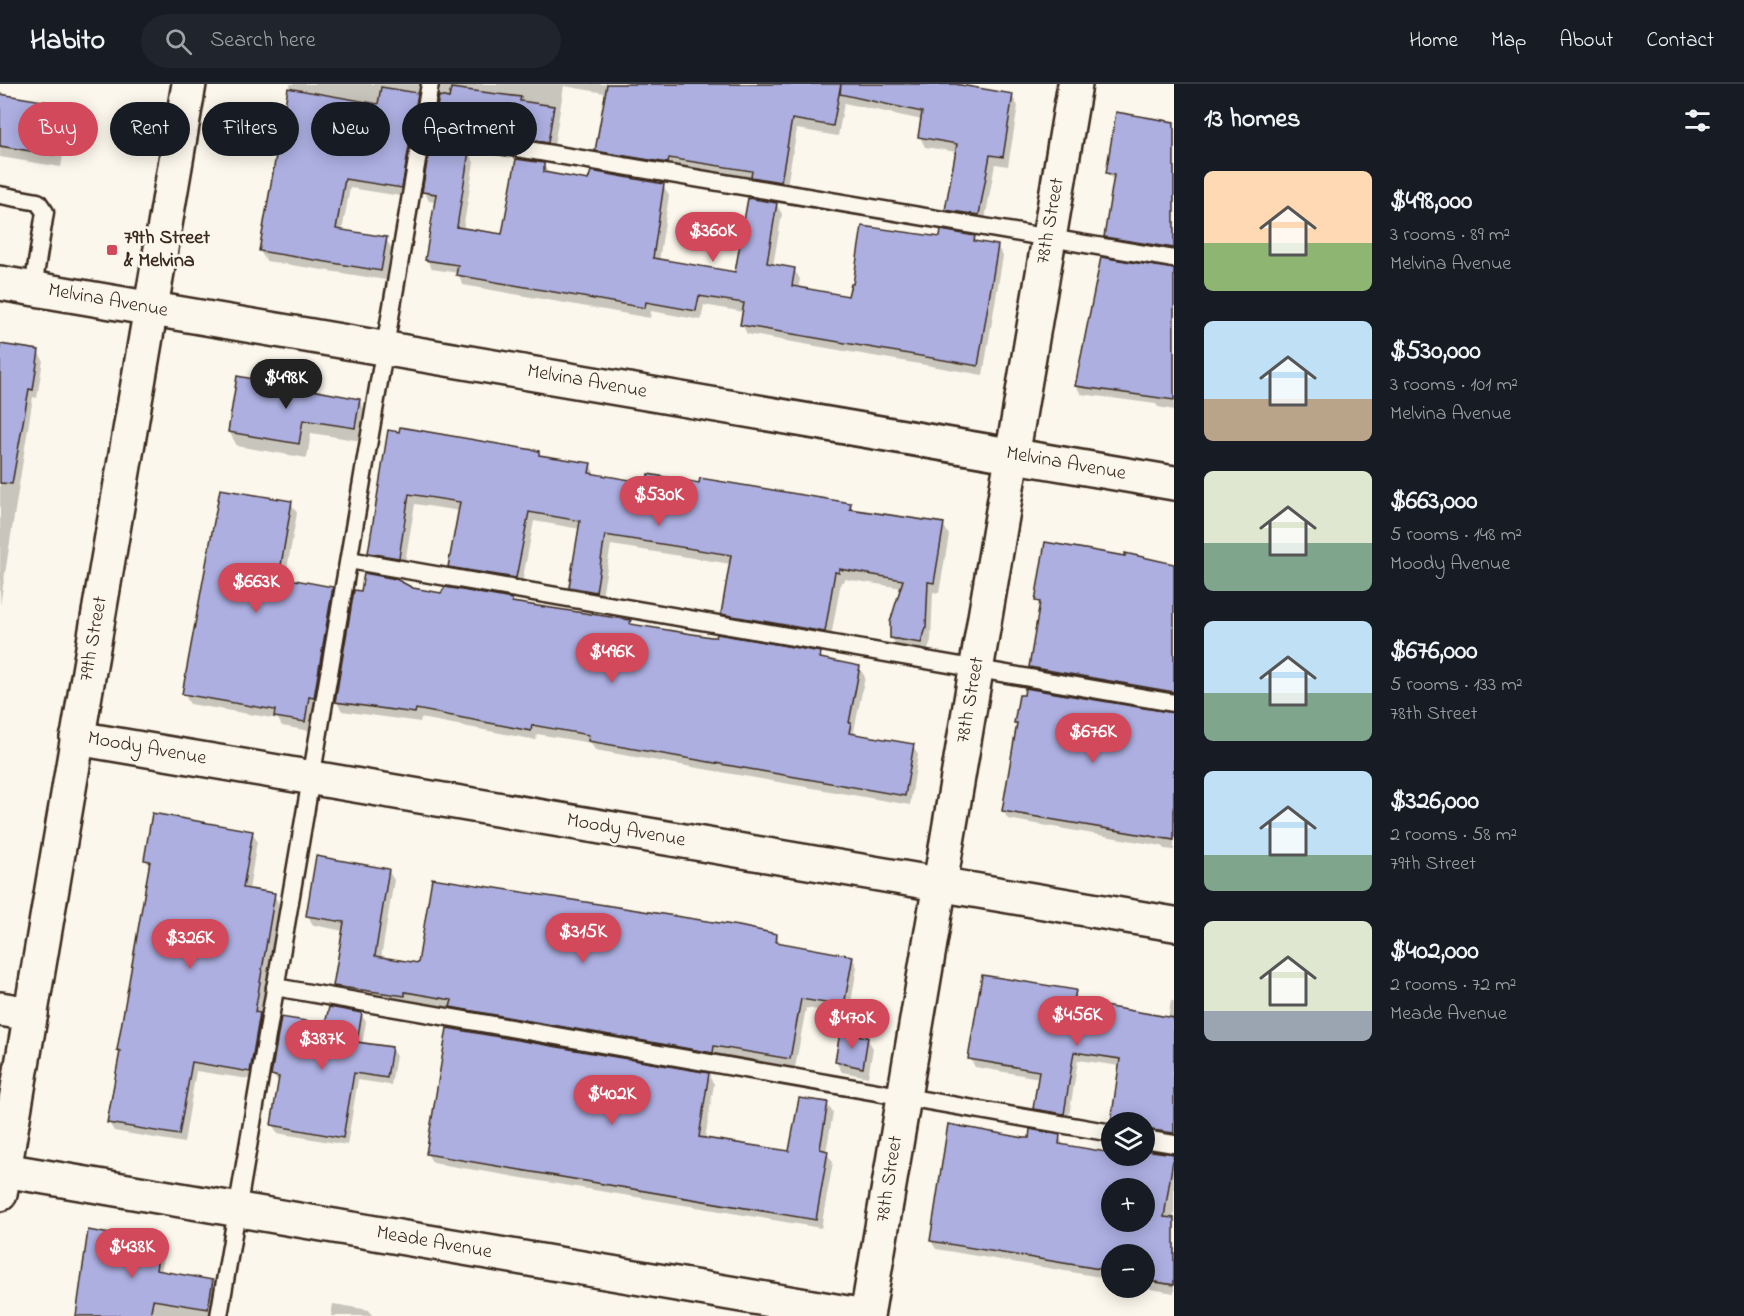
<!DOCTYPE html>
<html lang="en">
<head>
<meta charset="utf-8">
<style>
	:root { --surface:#171b24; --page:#20242c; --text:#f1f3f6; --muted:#9ea1a6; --line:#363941; --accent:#d1495b }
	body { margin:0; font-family:"Indie Flower",sans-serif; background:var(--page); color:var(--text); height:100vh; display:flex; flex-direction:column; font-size:22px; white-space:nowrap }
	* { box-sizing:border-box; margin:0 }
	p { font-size:20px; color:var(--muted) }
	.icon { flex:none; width:33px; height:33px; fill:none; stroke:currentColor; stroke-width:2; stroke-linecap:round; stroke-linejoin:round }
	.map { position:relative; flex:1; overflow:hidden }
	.side { display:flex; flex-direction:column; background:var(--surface); width:570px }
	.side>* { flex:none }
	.banner { position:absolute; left:18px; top:18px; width:570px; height:54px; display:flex; gap:12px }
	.buttons { position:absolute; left:1101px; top:1028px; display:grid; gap:12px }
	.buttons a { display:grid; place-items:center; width:54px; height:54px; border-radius:50%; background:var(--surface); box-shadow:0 3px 15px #0003; font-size:30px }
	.price { position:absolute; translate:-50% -51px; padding:0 14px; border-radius:21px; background:var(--accent); color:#fff; font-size:20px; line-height:39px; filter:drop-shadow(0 2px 3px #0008) }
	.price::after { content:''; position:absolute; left:50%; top:36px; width:18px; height:14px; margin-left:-9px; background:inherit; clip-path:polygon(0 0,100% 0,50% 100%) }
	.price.on { background:#222; color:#fff }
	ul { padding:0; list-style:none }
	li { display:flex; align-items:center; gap:18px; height:150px; padding:0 30px }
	li span { display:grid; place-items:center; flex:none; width:168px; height:120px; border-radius:9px; color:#555 }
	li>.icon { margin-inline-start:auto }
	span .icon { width:72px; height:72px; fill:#fffc; stroke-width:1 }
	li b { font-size:26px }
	h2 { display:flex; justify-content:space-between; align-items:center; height:72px; padding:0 30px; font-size:26px }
	.pill { padding:0 21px; border-radius:27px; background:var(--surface); box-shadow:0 3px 15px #0003; font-size:21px; line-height:54px }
	.pill.on { background:var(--accent); color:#fff }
	header { display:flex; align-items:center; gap:36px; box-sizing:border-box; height:84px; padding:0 30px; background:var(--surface); border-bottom:2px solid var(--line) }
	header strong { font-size:28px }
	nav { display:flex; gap:33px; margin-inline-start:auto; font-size:21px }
	.search { width:420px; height:54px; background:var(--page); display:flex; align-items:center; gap:15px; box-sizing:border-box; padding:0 21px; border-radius:33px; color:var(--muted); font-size:22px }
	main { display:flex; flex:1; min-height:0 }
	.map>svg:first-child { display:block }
</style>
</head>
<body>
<header>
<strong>Habito</strong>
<div class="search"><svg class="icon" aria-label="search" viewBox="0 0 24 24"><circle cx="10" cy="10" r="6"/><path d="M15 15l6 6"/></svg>Search here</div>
<nav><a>Home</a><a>Map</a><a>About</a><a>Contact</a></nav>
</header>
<main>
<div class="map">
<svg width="1174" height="1232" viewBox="0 0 1174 1232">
	<rect width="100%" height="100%" fill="#fbf7ec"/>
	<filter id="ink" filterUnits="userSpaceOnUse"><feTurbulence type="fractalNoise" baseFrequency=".0167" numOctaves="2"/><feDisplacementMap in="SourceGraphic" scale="12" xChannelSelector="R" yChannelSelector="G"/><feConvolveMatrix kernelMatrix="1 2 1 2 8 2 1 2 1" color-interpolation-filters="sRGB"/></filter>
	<g filter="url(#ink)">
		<g fill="#0003" fill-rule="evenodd">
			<path d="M290,0H432L407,113L350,104L342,147L386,155L391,164L386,196L266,177L260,167Z"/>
			<path d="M436,0H955L1012,12L1018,22L1008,82L995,80L984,141L952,135L946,125L957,68L925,63L920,53L922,36L844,19L838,52L797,45L786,107L758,103L754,96L674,83L602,76L596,66L605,9L564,2L553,68L527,63L521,54L481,47L478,55L441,49L435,39L441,1Z"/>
			<path d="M0,12L48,20L55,32L53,45L58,46L65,59L61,83L0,73Z"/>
			<path d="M1117,30L1174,38V171L1110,160L1106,152L1115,98L1107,89Z"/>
			<path d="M468,68L474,78L463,146L503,152L544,81L549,91L589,98L663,101L669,111L659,177L737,190L776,120L782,130L773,182L794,185L800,195L798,205L849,214L941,155L974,153L977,159L997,162L1003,172L983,291L747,250L742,240L744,228L704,221L701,236L651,227L650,234L463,201L458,189L432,185L427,176L436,118L429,117L424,107Z"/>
			<path d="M1174,186V326L1158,323L1156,320L1081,310L1076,302Z"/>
			<path d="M0,261L38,267L43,276L37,314L33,313L0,521Z"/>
			<path d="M359,316L367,330L362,357L311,349L307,374L237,362L229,347Z"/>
			<path d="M401,345L538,368L541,372L590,381L596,392L648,401L700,400L850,421L854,427L943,440L949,451L939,509L933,508L931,556L927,569L898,564L892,554L902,504L845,495L844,498H841L830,558L728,540L722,530L731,480L611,461L601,518L576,514L570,503L580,445L534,437L521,504L456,493L450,482L460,427L415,420L404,484L375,479L369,468Z"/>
			<path d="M291,419L297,429L285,496L332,504L338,514L319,623H314L310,647L282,642L278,635L190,620L184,610Z"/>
			<path d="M1046,460L1174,480V615L1035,591L1030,583L1041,524L1037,517Z"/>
			<path d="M412,506L511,516L513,520L630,538L632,542L820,570L824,576L859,583L865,593L854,647L856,650L913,662L918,671L910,721L595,666L591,659L537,650L536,656L421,634L420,638L342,627L336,617Z"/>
			<path d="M1174,630V766L1164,765L1162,762L1008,735L1003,727L1018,643L1015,638Z"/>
			<path d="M252,748L257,757L249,806L274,811L279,820L260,932L264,939L255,996L196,987L184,1059L114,1047L109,1039L121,970L119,966L150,784L146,776Z"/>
			<path d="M388,786L394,796L381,874L420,880L776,851L782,861L852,873L857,883L849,931L806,924L795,984L719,971L718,978L458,932L453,924L410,917V921L340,912L334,902L344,847L313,841L308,832Z"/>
			<path d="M1075,908L1079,919L1168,935L1171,917H1174V1056L1144,1054V1038H1112L1120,982L1078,976L1068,1038L1040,1033L1035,1024L1039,994L975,983L970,974Z"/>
			<path d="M361,930L366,938L362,960L391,965L396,972L391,1001L358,996L347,1061L277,1049L273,1041L280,999L272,991Z"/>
			<path d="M867,954L873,964L868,993L842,988L836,978Z"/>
			<path d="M708,991L714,1000L705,1055L790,1069L827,1020L833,1029L826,1068L833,1078L821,1144L433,1079L427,1070Z"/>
			<path d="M1059,1052L1064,1062L1112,1071L1174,1072V1209L1139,1203H1144V1170H1112V1195L936,1165L931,1157L1024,1055ZM1112,1104H1144V1137H1112Z"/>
			<path d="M159,1160L165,1169L161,1188L212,1197L217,1206L213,1232H77Z"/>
			<path d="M333,1220L369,1226L372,1232H331Z"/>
		</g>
		<g fill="#acafe0" stroke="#3b2a1e" stroke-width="1.5" fill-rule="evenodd">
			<path d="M607,0H841L833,42L792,35L781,98L751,93L752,87L669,74L668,79L595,67Z"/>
			<path d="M841,0H955L1013,10L1003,73L990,71L979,131L945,126L957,60L918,53L922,28L840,10Z"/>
			<path d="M381,3L418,9L402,104L345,95L336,145L387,153L381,187L259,167L288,4L378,20Z"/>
			<path d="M451,4L521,13L520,17L554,22L548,59L520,54L519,45L476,38L472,46L434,39L439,12L449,14Z"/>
			<path d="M0,10L49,18L45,42L59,45L54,71L0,62Z"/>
			<path d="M1116,28L1174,38V164L1104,153L1114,91L1106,89Z"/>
			<path d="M430,60L469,67L457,143L502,150L516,75L544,79V88L588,96L591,87L664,100L653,174L735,188L748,114L777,119L767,179L795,184L792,202L848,212L851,200H853L862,142L940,153L941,146L975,152L974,157L998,161L978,282L740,241L744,219L699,212L696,227L646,218L645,224L456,191L458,181L425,176L436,110L422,108Z"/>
			<path d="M1101,173L1174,185V316L1075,302Z"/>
			<path d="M0,260L39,266L33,306L29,305L12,400L0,399Z"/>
			<path d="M237,292L360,315L355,344L303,336L299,360L228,348Z"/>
			<path d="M400,343L539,367V371L591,379L589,389L647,399L648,390L699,399L700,394L851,419L850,425L944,439L934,499L928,498L926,544L921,559L890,554V538L903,496L839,485V489L835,488L825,548L721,530L731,471L605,451L596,508L569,503L580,437L529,428L516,494L448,483L460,418L409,410L399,474L368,469L388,346L399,348Z"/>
			<path d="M220,405L292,417L279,493L333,503L314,614L309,613L305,638L274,633L275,626L182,610Z"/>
			<path d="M1045,458L1125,472V469L1174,480V608L1029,583L1040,518L1035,517Z"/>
			<path d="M364,489L396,495L413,504L441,509L445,503L512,515V518L631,536L630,540L711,553H716L717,550L821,568L820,574L860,582L849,639H851L849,649L914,660L905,712L588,657L589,651L532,641L531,647L416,625L415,629L335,618L354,506L361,507Z"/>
			<path d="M1025,604L1174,629V756L1002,727L1017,639H1014L1019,611H1024Z"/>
			<path d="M152,729L253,747L243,804L275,809L255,928L260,929L250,988L192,978L179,1051L107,1039L120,967L117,966L150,777L144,776Z"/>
			<path d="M316,772L389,785L375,872L418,879L432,794L739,842L777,850L776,858L853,872L844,922L801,915L790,975L714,962L713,969L450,923L452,916L405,908V912L333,902L344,838L306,832Z"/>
			<path d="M982,891L1076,906L1074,917L1174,934V1049L1144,1045V1038H1111L1120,975L1074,968L1064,1030L1033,1025L1039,987L968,975Z"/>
			<path d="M329,923L362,929L357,958L392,963L387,994L354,989L343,1054L271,1041L279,993L271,991L281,933L325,940Z"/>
			<path d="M447,944L709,989L699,1053L789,1067L799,1014L828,1018L820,1065L828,1067L816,1136L426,1070Z"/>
			<path d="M840,948L868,953L863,984L835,978Z"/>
			<path d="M948,1040L1024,1054H1029L1030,1045L1060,1051L1059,1060L1106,1068L1108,1059H1112V1071H1144V1066L1174,1070L1164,1133L1174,1134V1201L1144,1196V1170H1112V1187L930,1157ZM1112,1104H1144V1137H1112Z"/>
			<path d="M88,1146L160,1159L156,1186L213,1196L208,1225L153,1216L150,1232H76Z"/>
		</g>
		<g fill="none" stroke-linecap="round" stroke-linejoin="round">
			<defs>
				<g id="lane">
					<path d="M422,48L1174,175"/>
					<path d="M0,111L38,118L45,128L33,204"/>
					<path d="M349,476L1174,619"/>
					<path d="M275,903L1112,1049"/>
					<path d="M1144,1055L1174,1060"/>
					<path d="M219,1232L430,0"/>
				</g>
				<g id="street">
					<path d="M0,199L1174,399"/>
					<path d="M77,654L1174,840"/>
					<path d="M0,925L31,930"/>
					<path d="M4,1086L865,1232"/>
					<path d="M867,1232L1075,0"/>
				</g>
				<path id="secondary" d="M0,1110L189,0"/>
			</defs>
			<use href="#lane" stroke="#3b2a1e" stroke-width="21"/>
			<use href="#street" stroke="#3b2a1e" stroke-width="38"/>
			<use href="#secondary" stroke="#3b2a1e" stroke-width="38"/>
			<use href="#lane" stroke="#fbf7ec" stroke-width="16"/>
			<use href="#street" stroke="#fbf7ec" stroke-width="33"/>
			<use href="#secondary" stroke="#fbf7ec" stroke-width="33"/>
		</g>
	</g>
	<rect fill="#d1495b" stroke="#fbf7ec" stroke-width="2" x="106" y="160" width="12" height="12" rx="3"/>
	<g text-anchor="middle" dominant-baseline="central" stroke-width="5" stroke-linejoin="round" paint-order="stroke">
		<g font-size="20" fill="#3b2a1e" stroke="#fbf7ec">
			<text transform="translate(1051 137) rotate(-80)">78th Street</text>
			<text transform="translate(108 217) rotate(10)">Melvina Avenue</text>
			<text transform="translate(587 298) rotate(10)">Melvina Avenue</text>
			<text transform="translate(1066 380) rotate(10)">Melvina Avenue</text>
			<text transform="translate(94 555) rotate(-80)">79th Street</text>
			<text transform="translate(971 616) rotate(-80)">78th Street</text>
			<text transform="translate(147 665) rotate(10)">Moody Avenue</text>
			<text transform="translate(626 747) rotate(10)">Moody Avenue</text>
			<text transform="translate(890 1095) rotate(-81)">78th Street</text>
			<text transform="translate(434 1159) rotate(10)">Meade Avenue</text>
		</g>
		<g font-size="20" font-weight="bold" fill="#3b2a1e" stroke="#fbf7ec" text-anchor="start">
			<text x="124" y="154">79th Street<tspan x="124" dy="23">&amp; Melvina</tspan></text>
		</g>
	</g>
</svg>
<div class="buttons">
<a><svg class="icon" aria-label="layers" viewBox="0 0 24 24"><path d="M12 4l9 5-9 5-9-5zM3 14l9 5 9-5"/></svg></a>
<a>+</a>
<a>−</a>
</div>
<b class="price" style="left:713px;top:179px">$360K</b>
<b class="price on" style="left:286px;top:326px">$498K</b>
<b class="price" style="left:659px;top:443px">$530K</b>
<b class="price" style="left:256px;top:530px">$663K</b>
<b class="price" style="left:612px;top:600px">$496K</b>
<b class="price" style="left:1093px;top:680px">$676K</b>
<b class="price" style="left:583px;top:880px">$315K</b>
<b class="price" style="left:190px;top:886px">$326K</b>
<b class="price" style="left:1077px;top:963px">$456K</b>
<b class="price" style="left:852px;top:966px">$470K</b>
<b class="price" style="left:322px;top:987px">$387K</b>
<b class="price" style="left:612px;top:1042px">$402K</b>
<b class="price" style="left:132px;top:1195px">$438K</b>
<div class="banner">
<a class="pill on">Buy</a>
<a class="pill">Rent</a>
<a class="pill">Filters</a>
<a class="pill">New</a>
<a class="pill">Apartment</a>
</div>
</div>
<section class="side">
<h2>13 homes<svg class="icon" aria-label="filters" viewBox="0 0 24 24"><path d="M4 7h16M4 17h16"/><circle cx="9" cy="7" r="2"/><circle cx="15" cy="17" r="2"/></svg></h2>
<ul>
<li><span style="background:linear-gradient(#ffd9b3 60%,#8fb573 0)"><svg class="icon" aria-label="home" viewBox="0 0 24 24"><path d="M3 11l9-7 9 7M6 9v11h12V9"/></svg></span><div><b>$498,000</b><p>3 rooms · 89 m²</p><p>Melvina Avenue</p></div></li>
<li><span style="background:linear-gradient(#bfe0f5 65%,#b9a48a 0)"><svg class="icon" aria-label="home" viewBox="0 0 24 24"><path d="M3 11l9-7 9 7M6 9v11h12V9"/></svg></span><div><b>$530,000</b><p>3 rooms · 101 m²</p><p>Melvina Avenue</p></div></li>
<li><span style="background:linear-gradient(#dfe7d0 60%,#7fa58c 0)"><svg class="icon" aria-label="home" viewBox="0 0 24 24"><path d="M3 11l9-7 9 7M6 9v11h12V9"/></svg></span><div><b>$663,000</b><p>5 rooms · 148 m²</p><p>Moody Avenue</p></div></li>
<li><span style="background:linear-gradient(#bfe0f5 60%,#7fa58c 0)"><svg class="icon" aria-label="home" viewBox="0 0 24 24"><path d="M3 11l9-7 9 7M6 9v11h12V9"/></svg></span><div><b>$676,000</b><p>5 rooms · 133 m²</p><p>78th Street</p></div></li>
<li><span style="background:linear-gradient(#bfe0f5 70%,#7fa58c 0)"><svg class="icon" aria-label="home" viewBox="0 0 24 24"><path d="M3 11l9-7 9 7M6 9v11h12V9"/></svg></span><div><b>$326,000</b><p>2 rooms · 58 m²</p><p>79th Street</p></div></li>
<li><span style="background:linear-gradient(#dfe7d0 75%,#9aa5b1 0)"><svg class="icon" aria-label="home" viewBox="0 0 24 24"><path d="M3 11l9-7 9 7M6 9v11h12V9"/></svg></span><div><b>$402,000</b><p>2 rooms · 72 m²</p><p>Meade Avenue</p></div></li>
</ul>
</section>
</main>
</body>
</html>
